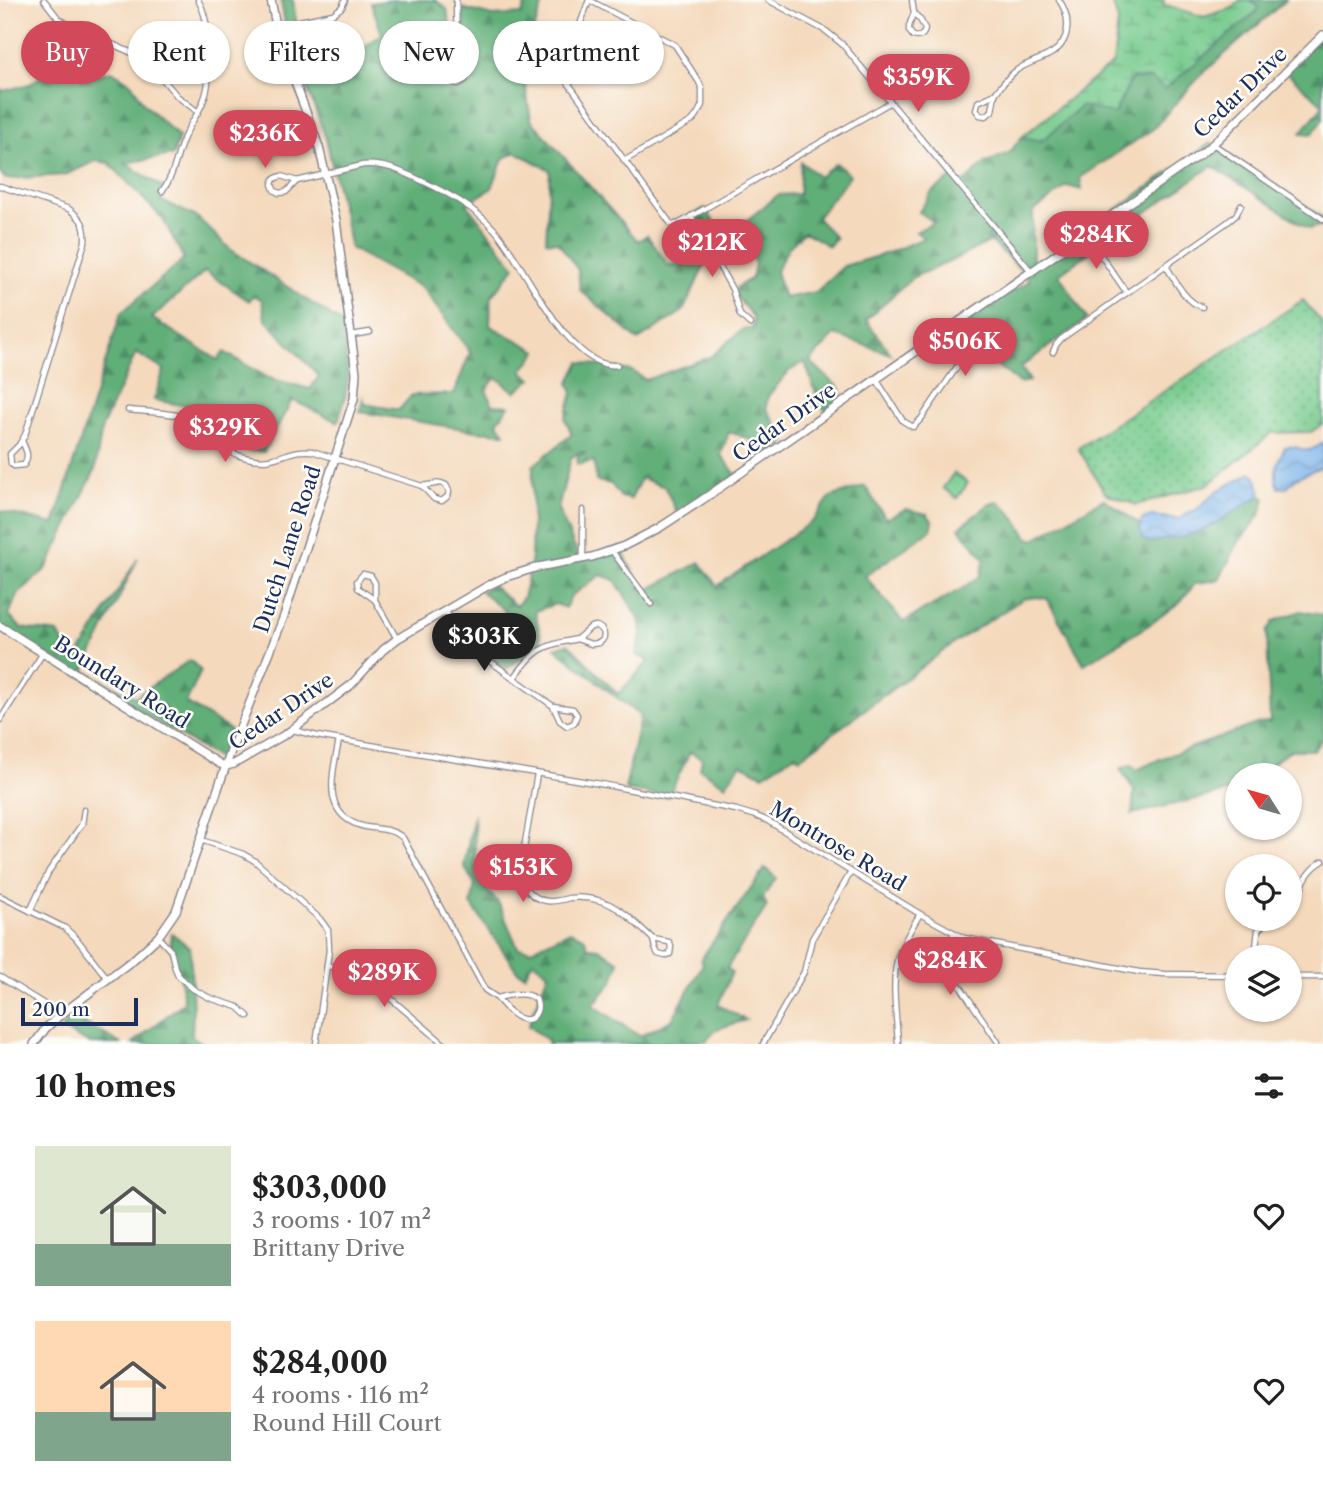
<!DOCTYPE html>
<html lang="en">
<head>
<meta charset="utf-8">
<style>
	:root { --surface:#fff; --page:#f6f6f6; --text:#222; --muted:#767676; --accent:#d1495b }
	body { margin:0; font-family:"Libre Caslon Text",serif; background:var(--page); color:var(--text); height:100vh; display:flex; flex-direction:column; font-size:26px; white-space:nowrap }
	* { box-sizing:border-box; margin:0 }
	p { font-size:23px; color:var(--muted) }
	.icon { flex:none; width:38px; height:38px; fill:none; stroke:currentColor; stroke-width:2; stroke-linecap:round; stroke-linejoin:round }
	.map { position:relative; height:1044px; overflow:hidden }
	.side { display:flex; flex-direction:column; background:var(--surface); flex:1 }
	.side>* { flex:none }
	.guide { position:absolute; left:21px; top:21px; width:700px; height:63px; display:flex; gap:14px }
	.needle { width:46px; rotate:307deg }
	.tools { position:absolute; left:1225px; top:763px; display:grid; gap:14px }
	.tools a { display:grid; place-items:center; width:77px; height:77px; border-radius:50%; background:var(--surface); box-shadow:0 2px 5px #0004; font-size:35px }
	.scale { position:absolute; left:21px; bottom:18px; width:117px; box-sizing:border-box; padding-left:7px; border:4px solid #1b2f5e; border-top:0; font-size:19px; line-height:24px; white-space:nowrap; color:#1b2f5e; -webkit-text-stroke:5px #fdfcf7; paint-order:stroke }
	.price { position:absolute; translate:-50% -60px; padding:0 16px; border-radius:24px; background:var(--accent); color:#fff; font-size:23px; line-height:46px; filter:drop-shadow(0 2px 4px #0008) }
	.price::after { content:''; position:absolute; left:50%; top:42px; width:21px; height:16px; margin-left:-10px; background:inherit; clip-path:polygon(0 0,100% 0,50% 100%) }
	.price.selected { background:#222; color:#fff }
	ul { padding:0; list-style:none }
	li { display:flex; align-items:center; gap:21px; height:175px; padding:0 35px }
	li span { display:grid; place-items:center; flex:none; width:196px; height:140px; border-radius:0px; color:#555 }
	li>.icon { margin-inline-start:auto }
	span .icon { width:84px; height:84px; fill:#fffc; stroke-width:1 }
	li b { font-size:30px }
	h2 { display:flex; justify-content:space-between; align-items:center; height:84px; padding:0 35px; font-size:30px }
	.tag { padding:0 24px; border-radius:32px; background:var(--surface); box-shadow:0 2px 5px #0004; font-size:24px; line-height:63px }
	.tag.selected { background:var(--accent); color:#fff }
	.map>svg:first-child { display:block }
</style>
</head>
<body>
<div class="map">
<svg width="1323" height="1044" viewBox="0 0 1323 1044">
	<defs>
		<pattern id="grass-dots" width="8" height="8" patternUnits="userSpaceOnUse" patternTransform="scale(1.75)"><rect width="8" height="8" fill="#76ca8d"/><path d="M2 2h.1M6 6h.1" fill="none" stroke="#60a476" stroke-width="1.8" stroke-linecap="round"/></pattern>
		<pattern id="forest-firs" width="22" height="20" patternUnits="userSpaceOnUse" patternTransform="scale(1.75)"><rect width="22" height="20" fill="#60ae78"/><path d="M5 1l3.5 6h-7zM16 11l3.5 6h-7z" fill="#4e8e66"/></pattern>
		<pattern id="wetland-marsh" width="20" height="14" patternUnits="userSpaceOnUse" patternTransform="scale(1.75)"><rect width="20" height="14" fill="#76ca8d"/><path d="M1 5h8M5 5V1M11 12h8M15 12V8" fill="none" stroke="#60a476"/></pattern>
		<pattern id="water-waves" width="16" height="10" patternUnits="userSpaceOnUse" patternTransform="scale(1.75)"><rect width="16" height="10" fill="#7cb4ec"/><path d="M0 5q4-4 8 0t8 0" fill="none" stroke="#6593c2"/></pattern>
	</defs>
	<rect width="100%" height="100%" fill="#fdfcf7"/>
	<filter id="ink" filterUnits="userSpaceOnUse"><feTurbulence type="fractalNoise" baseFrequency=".0143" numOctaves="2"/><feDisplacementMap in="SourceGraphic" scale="14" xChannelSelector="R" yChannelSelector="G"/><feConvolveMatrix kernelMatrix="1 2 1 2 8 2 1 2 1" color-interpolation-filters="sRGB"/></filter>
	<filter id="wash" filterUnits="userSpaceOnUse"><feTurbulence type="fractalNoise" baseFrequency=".00686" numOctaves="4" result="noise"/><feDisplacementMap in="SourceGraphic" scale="28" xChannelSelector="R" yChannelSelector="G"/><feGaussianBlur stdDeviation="1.57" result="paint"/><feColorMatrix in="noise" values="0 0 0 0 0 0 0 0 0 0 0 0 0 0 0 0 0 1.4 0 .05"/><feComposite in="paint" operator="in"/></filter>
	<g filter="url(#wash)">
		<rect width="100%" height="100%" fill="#f4d9bc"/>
		<path fill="url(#grass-dots)" stroke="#487c76" stroke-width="2" d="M1303,300L1323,324V424L1311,432L1272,433L1207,485L1136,505L1105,493L1078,448Z"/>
		<g fill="url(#forest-firs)" stroke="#3e6e6b" stroke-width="2" fill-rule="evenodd">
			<path d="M281,0H293L299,41L322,60L347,41L355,54L382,34L371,3L391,0H435L447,9L452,39L443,77L459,90L473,78V66L465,58L463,8L493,16L522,14L527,0H544L522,65L531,120L638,241L647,235L668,265L689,264L695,252L675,224L705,208L718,228L736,229L778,195L799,194L801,162L819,177L836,163L850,175L817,218L836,238L829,246L804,232L788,248L776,271L784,298L816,292L844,266L888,253L924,238L916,232L934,222L919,212L931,193L953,177L960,186L985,163L1009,153L1022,137L1042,141L1081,106L1132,78L1151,79L1259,7L1249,0H1286L1201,75L1153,129L1080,178L1082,190L1067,186L1033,212V268L1211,143L1323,218V225L1309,229L1212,166L1059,274L1087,319L1021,367L1030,381L1019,383L978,350L964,355L945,334L1029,281L1022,271L991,241L951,261L913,277L866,320L891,354L835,335L810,361L841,390V402L828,411L820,406L805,362L789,371L768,396L766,408L786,442L763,458L750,439L729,432L721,455L737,476L678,515L665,487L641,478L631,499L621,497L611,484L596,481L594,461L577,465L578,455L586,453L579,452L571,458L558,509L580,560L620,547L644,592L700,562L717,586L813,521L830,497L865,486L886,519L906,509L927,514L933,522L931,530L865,576L903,622L965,587L980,576L985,559L959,528L988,505L998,501L1011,513L1028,537L1033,540L1104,499L1141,525L1140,529L1198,532L1216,523L1248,502L1260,496L1265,498L1260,516L1240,540L1219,579L1195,584L1180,602L1149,625L1084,664L1047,599L1036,597L1023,599L954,643L800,758L795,754L763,775L741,764L725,785L700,769L702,759L690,752L668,797L625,790L640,716L555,648L568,644L618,694L649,661L636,655L642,631L638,617L615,580L601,575L571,596L565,608L556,604L535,611L542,644L506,669L483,654V645L503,624L505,611L481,591L492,585L516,606L523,598L531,563L533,466L572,434L565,419L573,393L569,383L580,362L632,371L646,380L712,356L743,329L753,328V317L735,295L737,287L752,278L755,263L743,240L726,255L711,252L683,311L638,340L580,290L578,270L558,242L546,241L550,170L516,152L503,159L492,188L467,204L515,267L491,297L490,326L538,351L522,371L532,379L515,392L496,377L486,390L493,405L509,406L497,422L505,433L476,431L360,412L363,398L365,404L399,410L412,395L454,394L470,352L422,288L350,248L348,234L326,139L286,31Z"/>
			<path d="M1323,34V119L1312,134L1301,133L1323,105L1285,71Z"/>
			<path d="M59,64L88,77L112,71L131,83L145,105L179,137L173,155L125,163L164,188L160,200L197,217L230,249L342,323L348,375L345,398L338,422L292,400L264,452L248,451L252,440L187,406L154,400L164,370L136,353L102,427L95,470L47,568L17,595L9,615L21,628L58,633L71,658H77L138,558L84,671L135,697L190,660L201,671L186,703L230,730L219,759L0,627V511L54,524L121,313L184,259L163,219L109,163L96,161L65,175L6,179L0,173V88L3,91L30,84ZM205,271L249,301L254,295L262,300L265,319L319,376L310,389L269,378L224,352L218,360L152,318Z"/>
			<path d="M1301,611L1323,615V738L1314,750H1291L1256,775H1237L1236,790L1132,814L1134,790L1120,769L1131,765L1137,770L1160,759L1259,723L1270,722L1267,632L1274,621Z"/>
			<path d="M474,813L476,878L498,902L518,948L531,950L570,931L584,937L588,947L599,948L619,962L613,981L593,1005L640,1036L672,1020L703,964L701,959L765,868L776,878L763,898L767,906L727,968L732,972L718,1005L746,1020L717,1029L706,1041L664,1042L663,1044H548L547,1040L528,1026L548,973L533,961L525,975L517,971L471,904L475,885L464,866Z"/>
			<path d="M172,933L190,948L193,1011L192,1036L204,1044H132L184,1002L179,972L170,946Z"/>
			<path d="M73,1016L121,1044H90L61,1028Z"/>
		</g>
		<path fill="url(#wetland-marsh)" stroke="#487c76" stroke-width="2" d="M1112,0H1164L1163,4L1204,17L1232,8L1240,0H1249L1259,7L1256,12L1165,89L1151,79L1132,78L1114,114L1081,106L1042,141L1022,137L1113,63L1118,21Z"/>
		<path fill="#76ca8d" stroke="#487c76" stroke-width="2" d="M954,473L968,483L957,498L943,488Z"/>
		<g fill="url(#water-waves)" stroke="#4c72a5" stroke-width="2">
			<path d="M1323,443V466L1296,478L1286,488H1279C1272,473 1278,461 1285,447C1305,443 1299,459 1323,443Z"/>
			<path d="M1251,473L1254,474L1258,482L1261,495L1216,523L1198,532L1187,536L1150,542L1143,540L1140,529L1142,519L1152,516L1181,519L1187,513L1196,510L1217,491Z"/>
		</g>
	</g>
	<g filter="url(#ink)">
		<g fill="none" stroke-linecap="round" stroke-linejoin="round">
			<defs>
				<g id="street">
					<path d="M44,0L58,18L69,25L139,56L155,70L177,96L198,112"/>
					<path d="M456,0L457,56"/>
					<path d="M589,0L566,63L565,71L566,80L671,224H678L891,102"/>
					<path d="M589,0L675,45L699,82L702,89V105L697,115L692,121L624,161"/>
					<path d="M768,0L826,31L842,44L1031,271"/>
					<path d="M912,0L914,13"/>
					<path d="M914,13L921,21L925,29C924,35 920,38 913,36L909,31V26Z"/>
					<path d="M276,26L333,14L342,7L345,0"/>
					<path d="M457,56L467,75L465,80L458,84L452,82L448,74Z"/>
					<path d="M501,57L565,71"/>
					<path d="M995,94C1002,85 1008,76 1017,70C1028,62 1041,60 1052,53C1071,41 1071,17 1059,0"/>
					<path d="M995,94L992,111L986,116L980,115L976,110L978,102Z"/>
					<path d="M1213,144L1323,219"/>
					<path d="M281,176L297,181L286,192L279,193L274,190L272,184L274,179Z"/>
					<path d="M297,181L363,165C384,163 401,171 420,180C448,193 474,207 495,230C524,262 568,370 617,365"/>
					<path d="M0,186L69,209C82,219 86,225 85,242L25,435L19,445L10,454L11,464L14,466L24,465C30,456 26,450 22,441"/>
					<path d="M162,191C174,176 176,157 183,140C188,126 198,115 203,102C213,79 211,21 198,0"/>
					<path d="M691,216L732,289L740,315L750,324"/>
					<path d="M1086,234L1127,293"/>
					<path d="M1166,266C1175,280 1185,302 1202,307"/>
					<path d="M352,335L370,332"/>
					<path d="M1053,352L1056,345L1061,339L1229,221L1236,215L1241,205"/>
					<path d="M876,379L903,421L913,427L921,419L959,364L956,358L940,335"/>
					<path d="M128,410C155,413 184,411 206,428C221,440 221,451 244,457C252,459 262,461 270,459C287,456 294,449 312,451L422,486"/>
					<path d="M441,483L446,485L449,491L448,496L442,501L434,499L422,486Z"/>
					<path d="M612,551L651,604"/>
					<path d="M583,558V510"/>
					<path d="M363,574L371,576L375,583V600L358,588L357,581Z"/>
					<path d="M375,600L397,639"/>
					<path d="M446,611L460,635L470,647L553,706"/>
					<path d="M596,626C605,629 607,638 599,643L591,644L577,639L591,627Z"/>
					<path d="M514,678C536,648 542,646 577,639"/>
					<path d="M553,706L573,709L577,715L574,723L567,726L560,721Z"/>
					<path d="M0,720L43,653"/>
					<path d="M293,730L317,736L606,785L736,810L756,816L768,821L920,914L964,938L1139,972L1165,974L1237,975"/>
					<path d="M339,740C333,773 319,817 366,827C379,829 393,829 403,838L485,990L497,998C510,995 525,991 536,999C541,1011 533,1024 519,1018C510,1014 503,1005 497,998"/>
					<path d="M537,774L521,866C520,883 530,899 547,901C555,902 562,900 569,898C579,897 591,898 601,901C622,907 637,925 653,939"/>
					<path d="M201,840L243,854L255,861L320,919L328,930L329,950L316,1044"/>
					<path d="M0,896L65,928L76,938L108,979"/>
					<path d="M1290,906C1305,889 1301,874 1323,861"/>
					<path d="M30,911L49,871L82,824L84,810"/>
					<path d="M953,933L955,969L958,983L998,1042"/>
					<path d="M158,937L171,951L175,968L178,975L193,989L210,998L238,1007L248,1016"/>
					<path d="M653,939L669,942L671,946L670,954L665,956L658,954L655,948Z"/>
					<path d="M1255,957L1258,930L1269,919"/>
					<path d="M327,966L352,970L362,974L444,1044"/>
					<path d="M0,977L52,1009L59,1016"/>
					<path d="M1290,977H1323"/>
					<path d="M763,1044L804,972L812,939L851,872"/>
					<path d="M898,1044C897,1017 890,980 899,954C904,940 912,927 920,914"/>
				</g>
				<g id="secondary">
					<path d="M0,626L220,764L226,766L234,764L286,734L330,701L351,685L383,650L397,639L489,585L506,577L538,567L592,557L624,546L659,528L702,500L1202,153L1213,144L1323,35"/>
					<path d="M34,1044L46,1028L59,1016L134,959L158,937L176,911L232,748L284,616L354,399L356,373L336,220L319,147L278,36L271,0"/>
				</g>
			</defs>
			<use href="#street" stroke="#88848d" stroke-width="7"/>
			<use href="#secondary" stroke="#88848d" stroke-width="10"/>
			<use href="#street" stroke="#fff" stroke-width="4.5"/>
			<use href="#secondary" stroke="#fff" stroke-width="7"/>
		</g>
	</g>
	<g text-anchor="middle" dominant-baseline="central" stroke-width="5" stroke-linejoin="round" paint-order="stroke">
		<g font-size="21" fill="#1b2f5e" stroke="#fdfcf7">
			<text transform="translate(1240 92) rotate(-44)">Cedar Drive</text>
			<text transform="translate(784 422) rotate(-35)">Cedar Drive</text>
			<text transform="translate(287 549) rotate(-72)">Dutch Lane Road</text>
			<text transform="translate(122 682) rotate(32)">Boundary Road</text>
			<text transform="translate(281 711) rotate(-34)">Cedar Drive</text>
			<text transform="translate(838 846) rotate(31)">Montrose Road</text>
		</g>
	</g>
</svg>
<div class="tools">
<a><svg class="needle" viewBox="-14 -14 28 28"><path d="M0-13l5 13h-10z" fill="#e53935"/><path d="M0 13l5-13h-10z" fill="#767676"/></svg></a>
<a><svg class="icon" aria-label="locate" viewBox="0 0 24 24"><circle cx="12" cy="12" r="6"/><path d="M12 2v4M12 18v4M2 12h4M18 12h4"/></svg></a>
<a><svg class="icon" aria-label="layers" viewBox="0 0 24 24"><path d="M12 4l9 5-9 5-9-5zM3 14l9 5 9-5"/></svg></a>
</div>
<div class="scale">200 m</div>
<b class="price" style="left:918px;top:114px">$359K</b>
<b class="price" style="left:265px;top:170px">$236K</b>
<b class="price" style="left:1096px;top:271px">$284K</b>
<b class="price" style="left:712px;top:279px">$212K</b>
<b class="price" style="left:965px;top:378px">$506K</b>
<b class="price" style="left:225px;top:464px">$329K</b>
<b class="price selected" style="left:484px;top:673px">$303K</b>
<b class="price" style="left:523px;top:904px">$153K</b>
<b class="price" style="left:950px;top:997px">$284K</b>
<b class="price" style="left:384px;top:1009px">$289K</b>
<div class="guide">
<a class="tag selected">Buy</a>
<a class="tag">Rent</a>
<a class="tag">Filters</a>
<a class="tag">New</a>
<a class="tag">Apartment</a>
</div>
</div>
<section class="side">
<h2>10 homes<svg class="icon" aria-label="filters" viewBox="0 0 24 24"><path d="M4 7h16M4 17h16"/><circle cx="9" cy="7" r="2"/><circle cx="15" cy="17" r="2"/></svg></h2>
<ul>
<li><span style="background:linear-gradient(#dfe7d0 70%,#7fa58c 0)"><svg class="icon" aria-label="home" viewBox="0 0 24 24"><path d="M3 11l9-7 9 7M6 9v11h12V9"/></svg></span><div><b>$303,000</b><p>3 rooms · 107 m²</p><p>Brittany Drive</p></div><svg class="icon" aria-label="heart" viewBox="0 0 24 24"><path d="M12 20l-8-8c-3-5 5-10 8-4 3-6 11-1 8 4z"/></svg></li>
<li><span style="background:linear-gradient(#ffd9b3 65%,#7fa58c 0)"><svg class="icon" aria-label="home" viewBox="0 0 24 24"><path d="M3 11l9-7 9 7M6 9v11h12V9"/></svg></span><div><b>$284,000</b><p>4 rooms · 116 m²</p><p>Round Hill Court</p></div><svg class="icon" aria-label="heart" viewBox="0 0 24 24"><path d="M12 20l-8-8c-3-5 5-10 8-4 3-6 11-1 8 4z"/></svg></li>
</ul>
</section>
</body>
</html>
